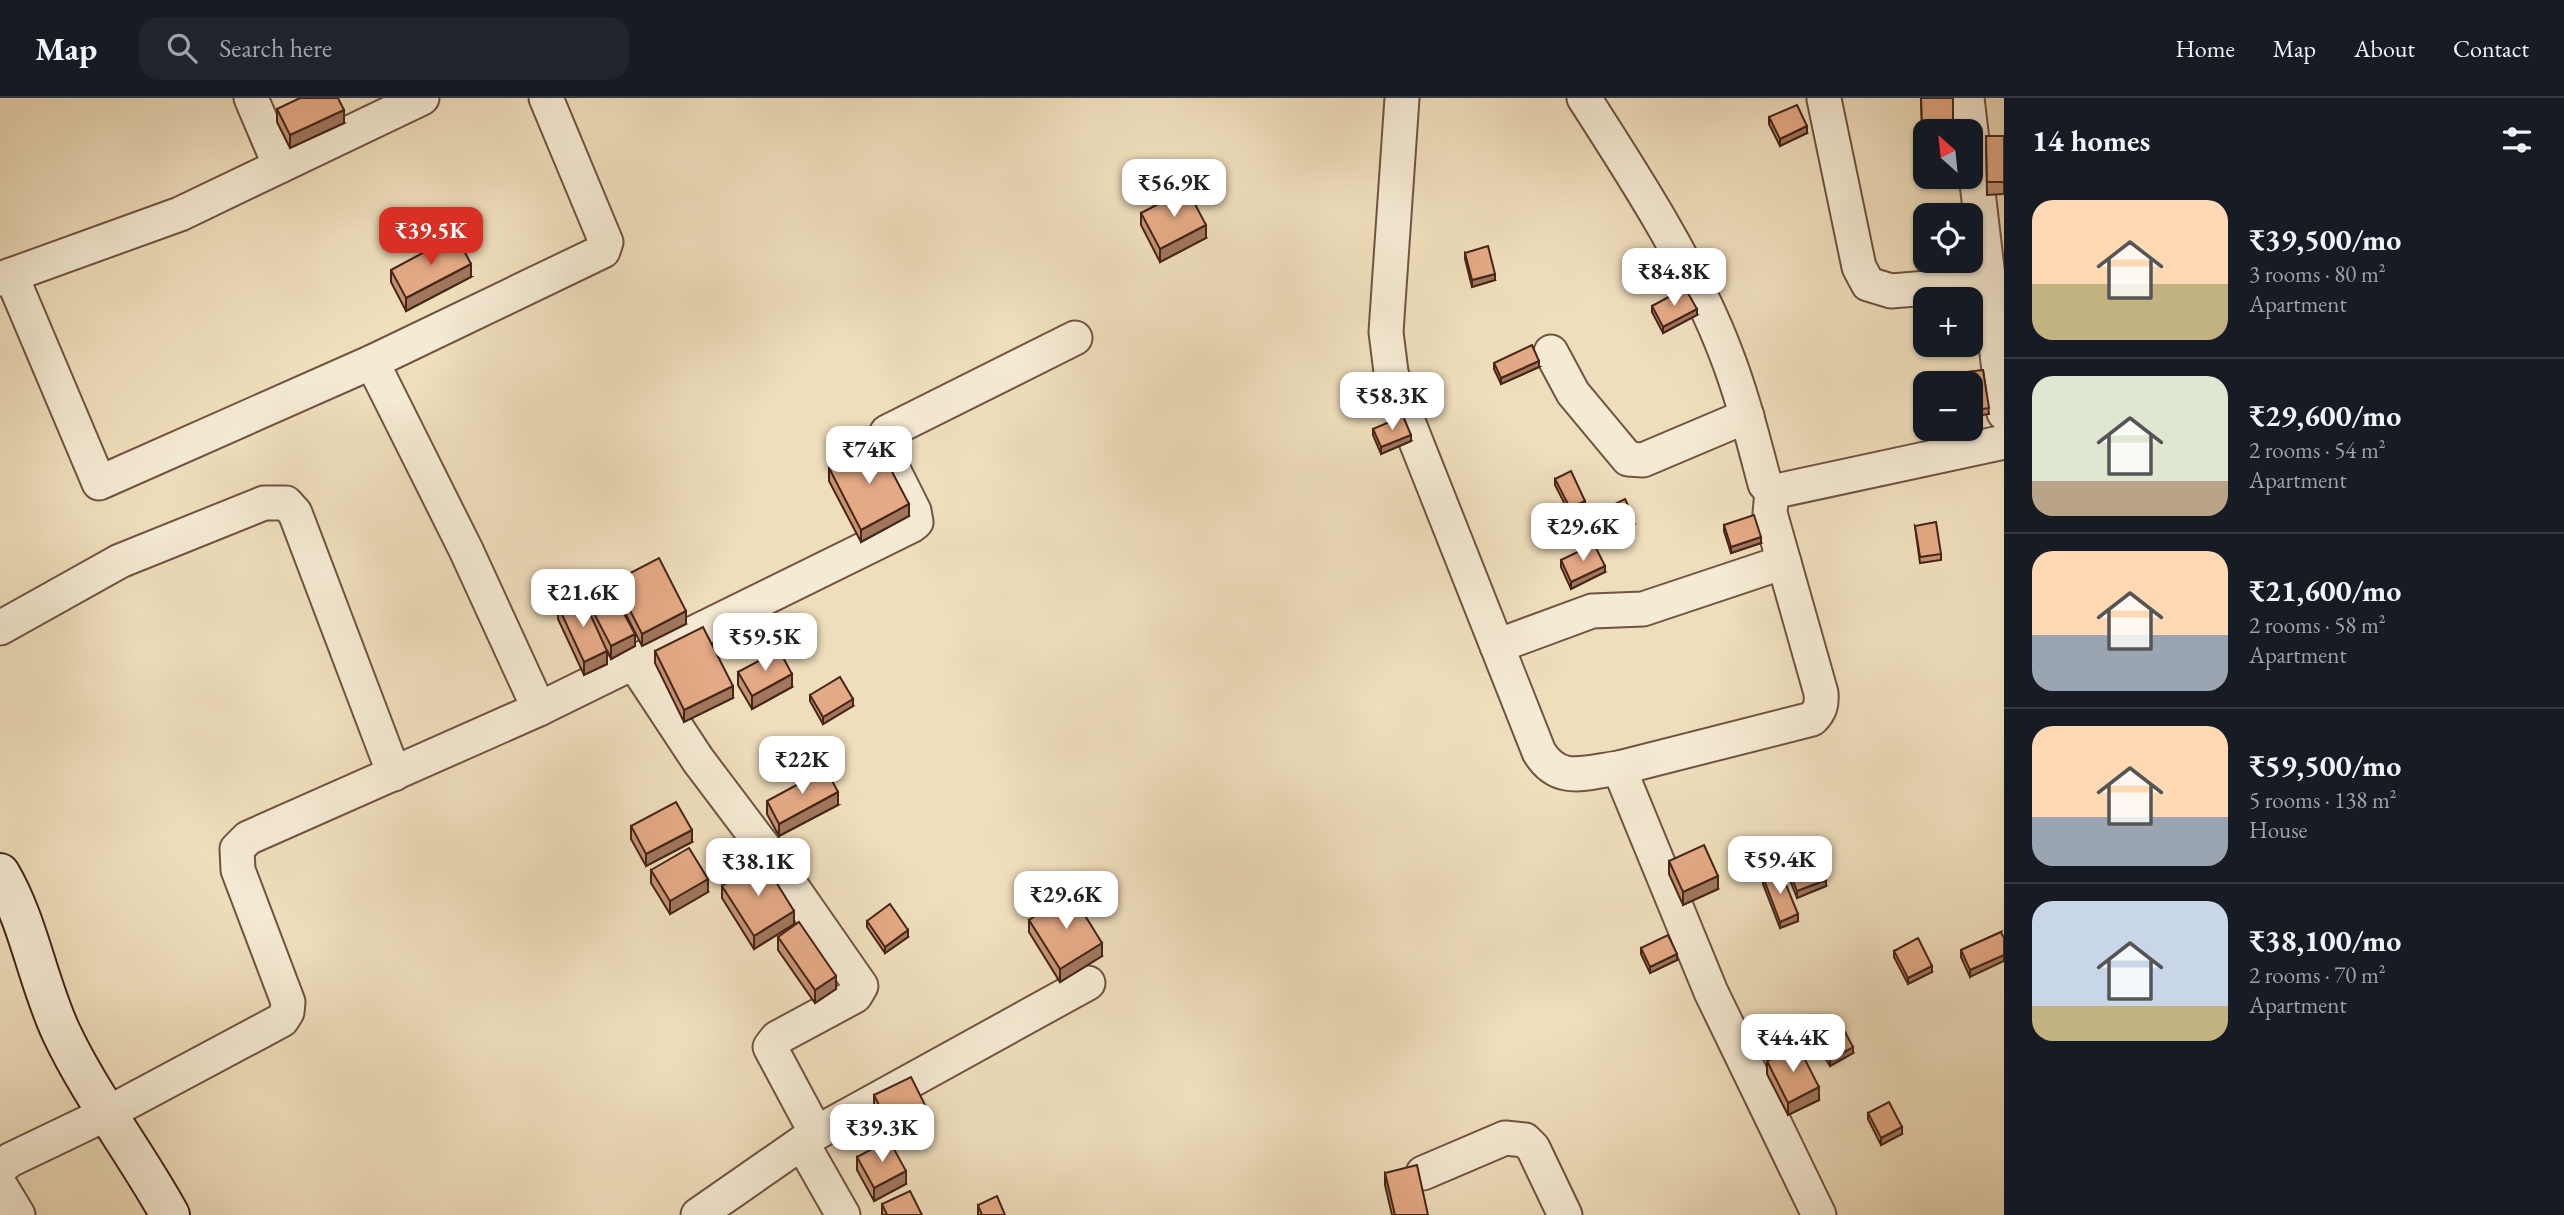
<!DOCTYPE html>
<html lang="en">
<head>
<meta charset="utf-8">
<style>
	:root { --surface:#171b24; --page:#20242c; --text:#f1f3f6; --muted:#9ea1a6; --line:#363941; --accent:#d93025 }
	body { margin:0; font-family:"EB Garamond",serif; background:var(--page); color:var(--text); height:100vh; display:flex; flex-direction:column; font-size:26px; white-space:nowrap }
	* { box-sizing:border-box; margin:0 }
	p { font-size:23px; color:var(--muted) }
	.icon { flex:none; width:38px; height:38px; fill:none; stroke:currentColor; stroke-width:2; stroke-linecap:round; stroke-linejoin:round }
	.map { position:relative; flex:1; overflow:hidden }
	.sheet { display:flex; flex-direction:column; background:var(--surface); width:560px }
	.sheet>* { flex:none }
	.needle { width:46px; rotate:333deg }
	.controls { position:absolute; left:1913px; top:21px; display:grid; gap:14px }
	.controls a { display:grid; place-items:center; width:70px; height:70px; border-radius:14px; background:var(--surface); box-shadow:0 2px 5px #0004; font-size:35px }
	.price { position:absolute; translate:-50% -60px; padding:0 16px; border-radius:14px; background:#fff; color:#222; font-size:23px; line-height:46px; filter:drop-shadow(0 2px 4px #0008) }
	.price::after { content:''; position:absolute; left:50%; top:42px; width:21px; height:16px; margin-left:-10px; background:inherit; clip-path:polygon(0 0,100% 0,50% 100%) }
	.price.selected { background:var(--accent); color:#fff }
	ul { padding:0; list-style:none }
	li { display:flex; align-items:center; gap:21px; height:175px; padding:0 28px }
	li+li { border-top:2px solid var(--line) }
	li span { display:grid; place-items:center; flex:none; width:196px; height:140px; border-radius:21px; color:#555 }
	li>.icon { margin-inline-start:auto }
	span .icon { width:84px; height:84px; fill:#fffc; stroke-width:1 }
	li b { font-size:30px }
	h2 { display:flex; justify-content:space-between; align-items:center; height:84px; padding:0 28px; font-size:30px }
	header { display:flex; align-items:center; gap:42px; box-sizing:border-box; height:98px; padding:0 35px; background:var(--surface); border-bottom:2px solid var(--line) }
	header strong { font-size:33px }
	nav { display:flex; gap:38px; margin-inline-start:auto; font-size:24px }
	.search { width:490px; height:63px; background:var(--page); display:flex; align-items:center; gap:18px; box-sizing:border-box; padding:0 24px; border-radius:21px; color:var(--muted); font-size:26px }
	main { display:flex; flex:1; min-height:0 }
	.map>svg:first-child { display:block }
</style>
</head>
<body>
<header>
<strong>Map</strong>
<div class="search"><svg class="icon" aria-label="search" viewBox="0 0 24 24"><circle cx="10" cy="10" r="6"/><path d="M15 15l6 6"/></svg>Search here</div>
<nav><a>Home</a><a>Map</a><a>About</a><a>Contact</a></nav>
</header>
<main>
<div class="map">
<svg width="2004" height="1117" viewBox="0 0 2004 1117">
	<rect width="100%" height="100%" fill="#efdebc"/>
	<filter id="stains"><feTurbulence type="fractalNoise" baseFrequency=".00286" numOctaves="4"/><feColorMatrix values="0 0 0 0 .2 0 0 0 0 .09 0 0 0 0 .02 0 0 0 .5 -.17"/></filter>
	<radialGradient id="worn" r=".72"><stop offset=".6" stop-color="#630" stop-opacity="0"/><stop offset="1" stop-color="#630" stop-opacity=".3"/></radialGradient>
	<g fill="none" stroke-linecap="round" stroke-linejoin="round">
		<defs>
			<g id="street">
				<path d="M251,0L280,68"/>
				<path d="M1402,0L1386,234L1391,274L1398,298L1539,654C1559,687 1586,674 1619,670L1711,894L1819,1117"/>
				<path d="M1584,0C1633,76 1693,169 1725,253C1742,296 1753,341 1765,386L1772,394"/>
				<path d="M1967,0L2004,315"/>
				<path d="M1824,1L1859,169L1868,186L1891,193L1989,185"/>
				<path d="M11,177L99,385L372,264L603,153L606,144L546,0"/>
				<path d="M0,181L180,116L422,0"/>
				<path d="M1551,254L1573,295L1628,361L1643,362L1747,318"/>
				<path d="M372,264L466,452L539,611L911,428L916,424L914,413L884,353L882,343L887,334L1075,240"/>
				<path d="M0,530L120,463L264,405H286L295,415L394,676"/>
				<path d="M1497,548L1592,513L1643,511L1784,464"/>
				<path d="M634,565L698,662L772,760L861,888L855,898L777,940L770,949L816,1035L698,1117"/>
				<path d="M1619,670L1812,621C1820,613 1822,607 1821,595L1770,415L1772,394L2004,344"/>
				<path d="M816,1035L1088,885"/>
				<path d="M802,1045L843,1117"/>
				<path d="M0,1070L10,1062L108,1015L282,922L287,914L288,904L238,772L237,751L248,740L539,611"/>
				<path d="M1423,1075L1505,1040L1525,1042L1533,1050L1565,1117"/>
				<path d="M0,1087L18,1117"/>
			</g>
			<path id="secondary" d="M0,775C29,824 37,882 61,934C91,998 136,1055 170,1117"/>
		</defs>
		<use href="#street" stroke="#715341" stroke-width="37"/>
		<use href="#secondary" stroke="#472518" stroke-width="42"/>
		<use href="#street" stroke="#f5ead3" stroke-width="33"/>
		<use href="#secondary" stroke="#f5ead3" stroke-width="38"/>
	</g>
	<g fill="#c49272" stroke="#472518" stroke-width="2">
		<path d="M1921,0H1953V32H1922Z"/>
		<path d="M277,11L344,25L290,50L277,24Z"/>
		<path d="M1769,19L1807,35L1780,48L1769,26Z"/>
		<path d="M1986,38H2004V96L1987,97Z"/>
		<path d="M1141,115L1206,140L1160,164L1141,127Z"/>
		<path d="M1465,155L1495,182L1472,189L1465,161Z"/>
		<path d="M391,172L471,179L406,213L391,184Z"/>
		<path d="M1652,208L1697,217L1663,235L1652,214Z"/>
		<path d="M1494,265L1539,269L1501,286L1494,271Z"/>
		<path d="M1983,272L1989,316L1970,319V285H1960V275Z"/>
		<path d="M1373,331L1411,343L1381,356L1373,337Z"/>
		<path d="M829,370L909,418L861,444L829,383Z"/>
		<path d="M1555,381L1585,409L1570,416L1555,387Z"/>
		<path d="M1595,416L1634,426L1605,441L1595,423Z"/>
		<path d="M1724,427L1761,445L1731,455L1724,433Z"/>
		<path d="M1915,428L1941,456V462L1920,465Z"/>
		<path d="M1561,462L1605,474L1571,491L1561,469Z"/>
		<path d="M615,483L686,526L642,548L615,495Z"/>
		<path d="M586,500L635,548L611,561L607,552V566L584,577L558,521V508L586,507Z"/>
		<path d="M655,553L733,600L684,624L655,565Z"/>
		<path d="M738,574L792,589L752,611L738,587Z"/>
		<path d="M810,597L853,608L823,626L810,603Z"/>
		<path d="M767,703L838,707L779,738L767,716Z"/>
		<path d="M631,728L692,744L646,768L631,741Z"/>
		<path d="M1669,763L1718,791L1683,807L1669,776Z"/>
		<path d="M1788,770L1826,788L1797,800L1788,777Z"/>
		<path d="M651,772L708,794L670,816L651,785Z"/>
		<path d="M1763,779L1798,823L1780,830L1763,786Z"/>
		<path d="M722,788L794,826L754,851L722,800Z"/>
		<path d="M1029,822L1102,858L1060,884L1029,834Z"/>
		<path d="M867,823L908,839L885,855L867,829Z"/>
		<path d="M2001,834L1970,879L1961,859V852Z"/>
		<path d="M778,839L836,891L815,905L778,852Z"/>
		<path d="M1641,850L1677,862L1650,875L1641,856Z"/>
		<path d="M1894,853L1932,874L1908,886L1894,859Z"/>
		<path d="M1821,947L1853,955L1830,968L1821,953Z"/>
		<path d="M1767,963L1819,1002L1788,1017L1767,976Z"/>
		<path d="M874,997L929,1028L892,1047L874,1010Z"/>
		<path d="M1868,1015L1902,1036L1881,1047L1868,1021Z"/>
		<path d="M857,1059L906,1086L874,1103L857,1072Z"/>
		<path d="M1385,1075L1428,1117H1392L1385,1087Z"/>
		<path d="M882,1106L922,1117H882Z"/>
		<path d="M978,1107L1005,1117H978Z"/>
	</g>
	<g fill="#a0775d" stroke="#472518" stroke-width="2">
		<path d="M344,12V25L290,50V37Z"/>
		<path d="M1807,28V35L1780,48V41Z"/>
		<path d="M1206,127V140L1160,164V151Z"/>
		<path d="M471,166V179L406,213V200Z"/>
		<path d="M1495,176V182L1472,189V182Z"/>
		<path d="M1697,211V217L1663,235V229Z"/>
		<path d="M1539,263V269L1501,286V280Z"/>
		<path d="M1411,337V343L1381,356V349Z"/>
		<path d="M1585,403V409L1570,416V410Z"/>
		<path d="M909,406V418L861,444V432Z"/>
		<path d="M1634,420V426L1605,441V435Z"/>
		<path d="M1761,439V445L1731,455V449Z"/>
		<path d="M1605,468V474L1571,491V484Z"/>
		<path d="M686,513V526L642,548V536Z"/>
		<path d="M635,536V548L611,561V548Z"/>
		<path d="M607,553V566L584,577V564Z"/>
		<path d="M792,576V589L752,611V598Z"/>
		<path d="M733,588V600L684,624V612Z"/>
		<path d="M853,601V608L823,626V619Z"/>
		<path d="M838,694V707L779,738V726Z"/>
		<path d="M692,732V744L646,768V756Z"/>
		<path d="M1718,778V791L1683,807V794Z"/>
		<path d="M708,781V794L670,816V803Z"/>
		<path d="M1826,782V788L1797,800V793Z"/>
		<path d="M794,813V826L754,851V838Z"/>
		<path d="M1798,816V823L1780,830V824Z"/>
		<path d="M908,832V839L885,855V849Z"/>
		<path d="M1102,845V858L1060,884V871Z"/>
		<path d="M1677,856V862L1650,875V869Z"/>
		<path d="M2004,857V863L1970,879V872Z"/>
		<path d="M1932,868V874L1908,886V880Z"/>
		<path d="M836,878V891L815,905V892Z"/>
		<path d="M1853,949V955L1830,968V962Z"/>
		<path d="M1819,989V1002L1788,1017V1005Z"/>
		<path d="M929,1015V1028L892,1047V1034Z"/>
		<path d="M1902,1029V1036L1881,1047V1040Z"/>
		<path d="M906,1073V1086L874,1103V1090Z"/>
	</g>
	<g fill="#e4aa85" stroke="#472518" stroke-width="2">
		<path d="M300,0H338L344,12L290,37L277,11Z"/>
		<path d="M1921,0H1953V25L1922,26Z"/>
		<path d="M1797,7L1807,28L1780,41L1769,19Z"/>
		<path d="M1986,38H2004V84H1987Z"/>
		<path d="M1187,91L1206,127L1160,151L1141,115Z"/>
		<path d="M456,137L471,166L406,200L391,172Z"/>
		<path d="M1488,148L1495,176L1472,182L1465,155Z"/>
		<path d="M1685,190L1697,211L1663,229L1652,208Z"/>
		<path d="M1532,247L1539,263L1501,280L1494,265Z"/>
		<path d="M1983,272L1989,310L1970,313V285H1961L1960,275Z"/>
		<path d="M1403,318L1411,337L1381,349L1373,331Z"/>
		<path d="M877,345L909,406L861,432L829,370Z"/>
		<path d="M1571,373L1585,403L1570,410L1555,381Z"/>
		<path d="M1625,401L1634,420L1605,435L1595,416Z"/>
		<path d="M1754,417L1761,439L1731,449L1724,427Z"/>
		<path d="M1936,424L1941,456L1920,459L1915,428Z"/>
		<path d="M1594,446L1605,468L1571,484L1561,462Z"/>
		<path d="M659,460L686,513L642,536L615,483Z"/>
		<path d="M609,488L635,536L611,548L586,500Z"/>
		<path d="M582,498L607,553L584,564L558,508Z"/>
		<path d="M703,529L733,588L684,612L655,553Z"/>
		<path d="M779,552L792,576L752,598L738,574Z"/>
		<path d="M840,579L853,601L823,619L810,597Z"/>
		<path d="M826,671L838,694L779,726L767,703Z"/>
		<path d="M676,704L692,732L646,756L631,728Z"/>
		<path d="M1704,747L1718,778L1683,794L1669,763Z"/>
		<path d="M689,750L708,781L670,803L651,772Z"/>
		<path d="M1817,758L1826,782L1797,793L1788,770Z"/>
		<path d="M763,763L794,813L754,838L722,788Z"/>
		<path d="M1780,772L1798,816L1780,824L1763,779Z"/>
		<path d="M1071,795L1102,845L1060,871L1029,822Z"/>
		<path d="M890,806L908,832L885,849L867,823Z"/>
		<path d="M799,824L836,878L815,892L778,839Z"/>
		<path d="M2001,834L2004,840V857L1970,872L1961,852Z"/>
		<path d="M1668,837L1677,856L1650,869L1641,850Z"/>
		<path d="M1918,840L1932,868L1908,880L1894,853Z"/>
		<path d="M1845,934L1853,949L1830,962L1821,947Z"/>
		<path d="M1798,948L1819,989L1788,1005L1767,963Z"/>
		<path d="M911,979L929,1015L892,1034L874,997Z"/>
		<path d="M1889,1004L1902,1029L1881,1040L1868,1015Z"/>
		<path d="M889,1042L906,1073L874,1090L857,1059Z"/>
		<path d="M1417,1067L1428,1117H1395L1385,1075Z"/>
		<path d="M910,1093L922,1117H887L882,1106Z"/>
		<path d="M997,1098L1005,1117H982L978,1107Z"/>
	</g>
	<rect width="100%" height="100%" filter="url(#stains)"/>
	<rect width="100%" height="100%" fill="url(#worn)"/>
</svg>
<div class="controls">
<a><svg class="needle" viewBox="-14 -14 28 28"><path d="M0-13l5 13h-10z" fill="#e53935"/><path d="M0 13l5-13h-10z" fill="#9ea1a6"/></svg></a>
<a><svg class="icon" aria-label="locate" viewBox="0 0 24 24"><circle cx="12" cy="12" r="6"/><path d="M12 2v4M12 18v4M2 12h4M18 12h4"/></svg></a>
<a>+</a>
<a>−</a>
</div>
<b class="price" style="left:1174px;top:121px">₹56.9K</b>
<b class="price selected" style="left:431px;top:169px">₹39.5K</b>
<b class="price" style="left:1674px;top:210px">₹84.8K</b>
<b class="price" style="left:1392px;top:334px">₹58.3K</b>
<b class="price" style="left:869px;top:388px">₹74K</b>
<b class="price" style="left:1583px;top:465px">₹29.6K</b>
<b class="price" style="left:583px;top:531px">₹21.6K</b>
<b class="price" style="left:765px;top:575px">₹59.5K</b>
<b class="price" style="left:802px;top:698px">₹22K</b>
<b class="price" style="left:1780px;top:798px">₹59.4K</b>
<b class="price" style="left:758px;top:800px">₹38.1K</b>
<b class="price" style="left:1066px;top:833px">₹29.6K</b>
<b class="price" style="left:1793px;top:976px">₹44.4K</b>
<b class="price" style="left:882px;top:1066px">₹39.3K</b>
</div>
<section class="sheet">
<h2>14 homes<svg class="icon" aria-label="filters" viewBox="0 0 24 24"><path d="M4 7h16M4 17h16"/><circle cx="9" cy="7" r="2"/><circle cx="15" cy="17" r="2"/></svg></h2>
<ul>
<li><span style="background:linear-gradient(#ffd9b3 60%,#c2b280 0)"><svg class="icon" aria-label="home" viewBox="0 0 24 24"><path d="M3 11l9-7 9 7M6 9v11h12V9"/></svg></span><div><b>₹39,500/mo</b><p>3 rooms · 80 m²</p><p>Apartment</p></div></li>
<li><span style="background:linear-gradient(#dfe7d0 75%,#b9a48a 0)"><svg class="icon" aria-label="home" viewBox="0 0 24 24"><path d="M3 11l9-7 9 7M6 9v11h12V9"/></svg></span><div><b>₹29,600/mo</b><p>2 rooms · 54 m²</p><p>Apartment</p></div></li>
<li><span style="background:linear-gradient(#ffd9b3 60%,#9aa5b1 0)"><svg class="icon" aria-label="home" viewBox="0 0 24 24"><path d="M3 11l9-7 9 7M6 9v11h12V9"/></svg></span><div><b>₹21,600/mo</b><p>2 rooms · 58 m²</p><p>Apartment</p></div></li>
<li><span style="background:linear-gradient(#ffd9b3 65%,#9aa5b1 0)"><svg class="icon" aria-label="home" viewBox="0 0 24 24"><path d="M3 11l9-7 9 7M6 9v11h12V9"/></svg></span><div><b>₹59,500/mo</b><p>5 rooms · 138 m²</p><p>House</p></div></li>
<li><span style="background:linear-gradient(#c9d6e8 75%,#c2b280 0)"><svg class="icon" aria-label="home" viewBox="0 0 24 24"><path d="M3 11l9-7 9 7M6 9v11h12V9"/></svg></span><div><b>₹38,100/mo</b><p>2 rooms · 70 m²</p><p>Apartment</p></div></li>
</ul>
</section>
</main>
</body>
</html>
